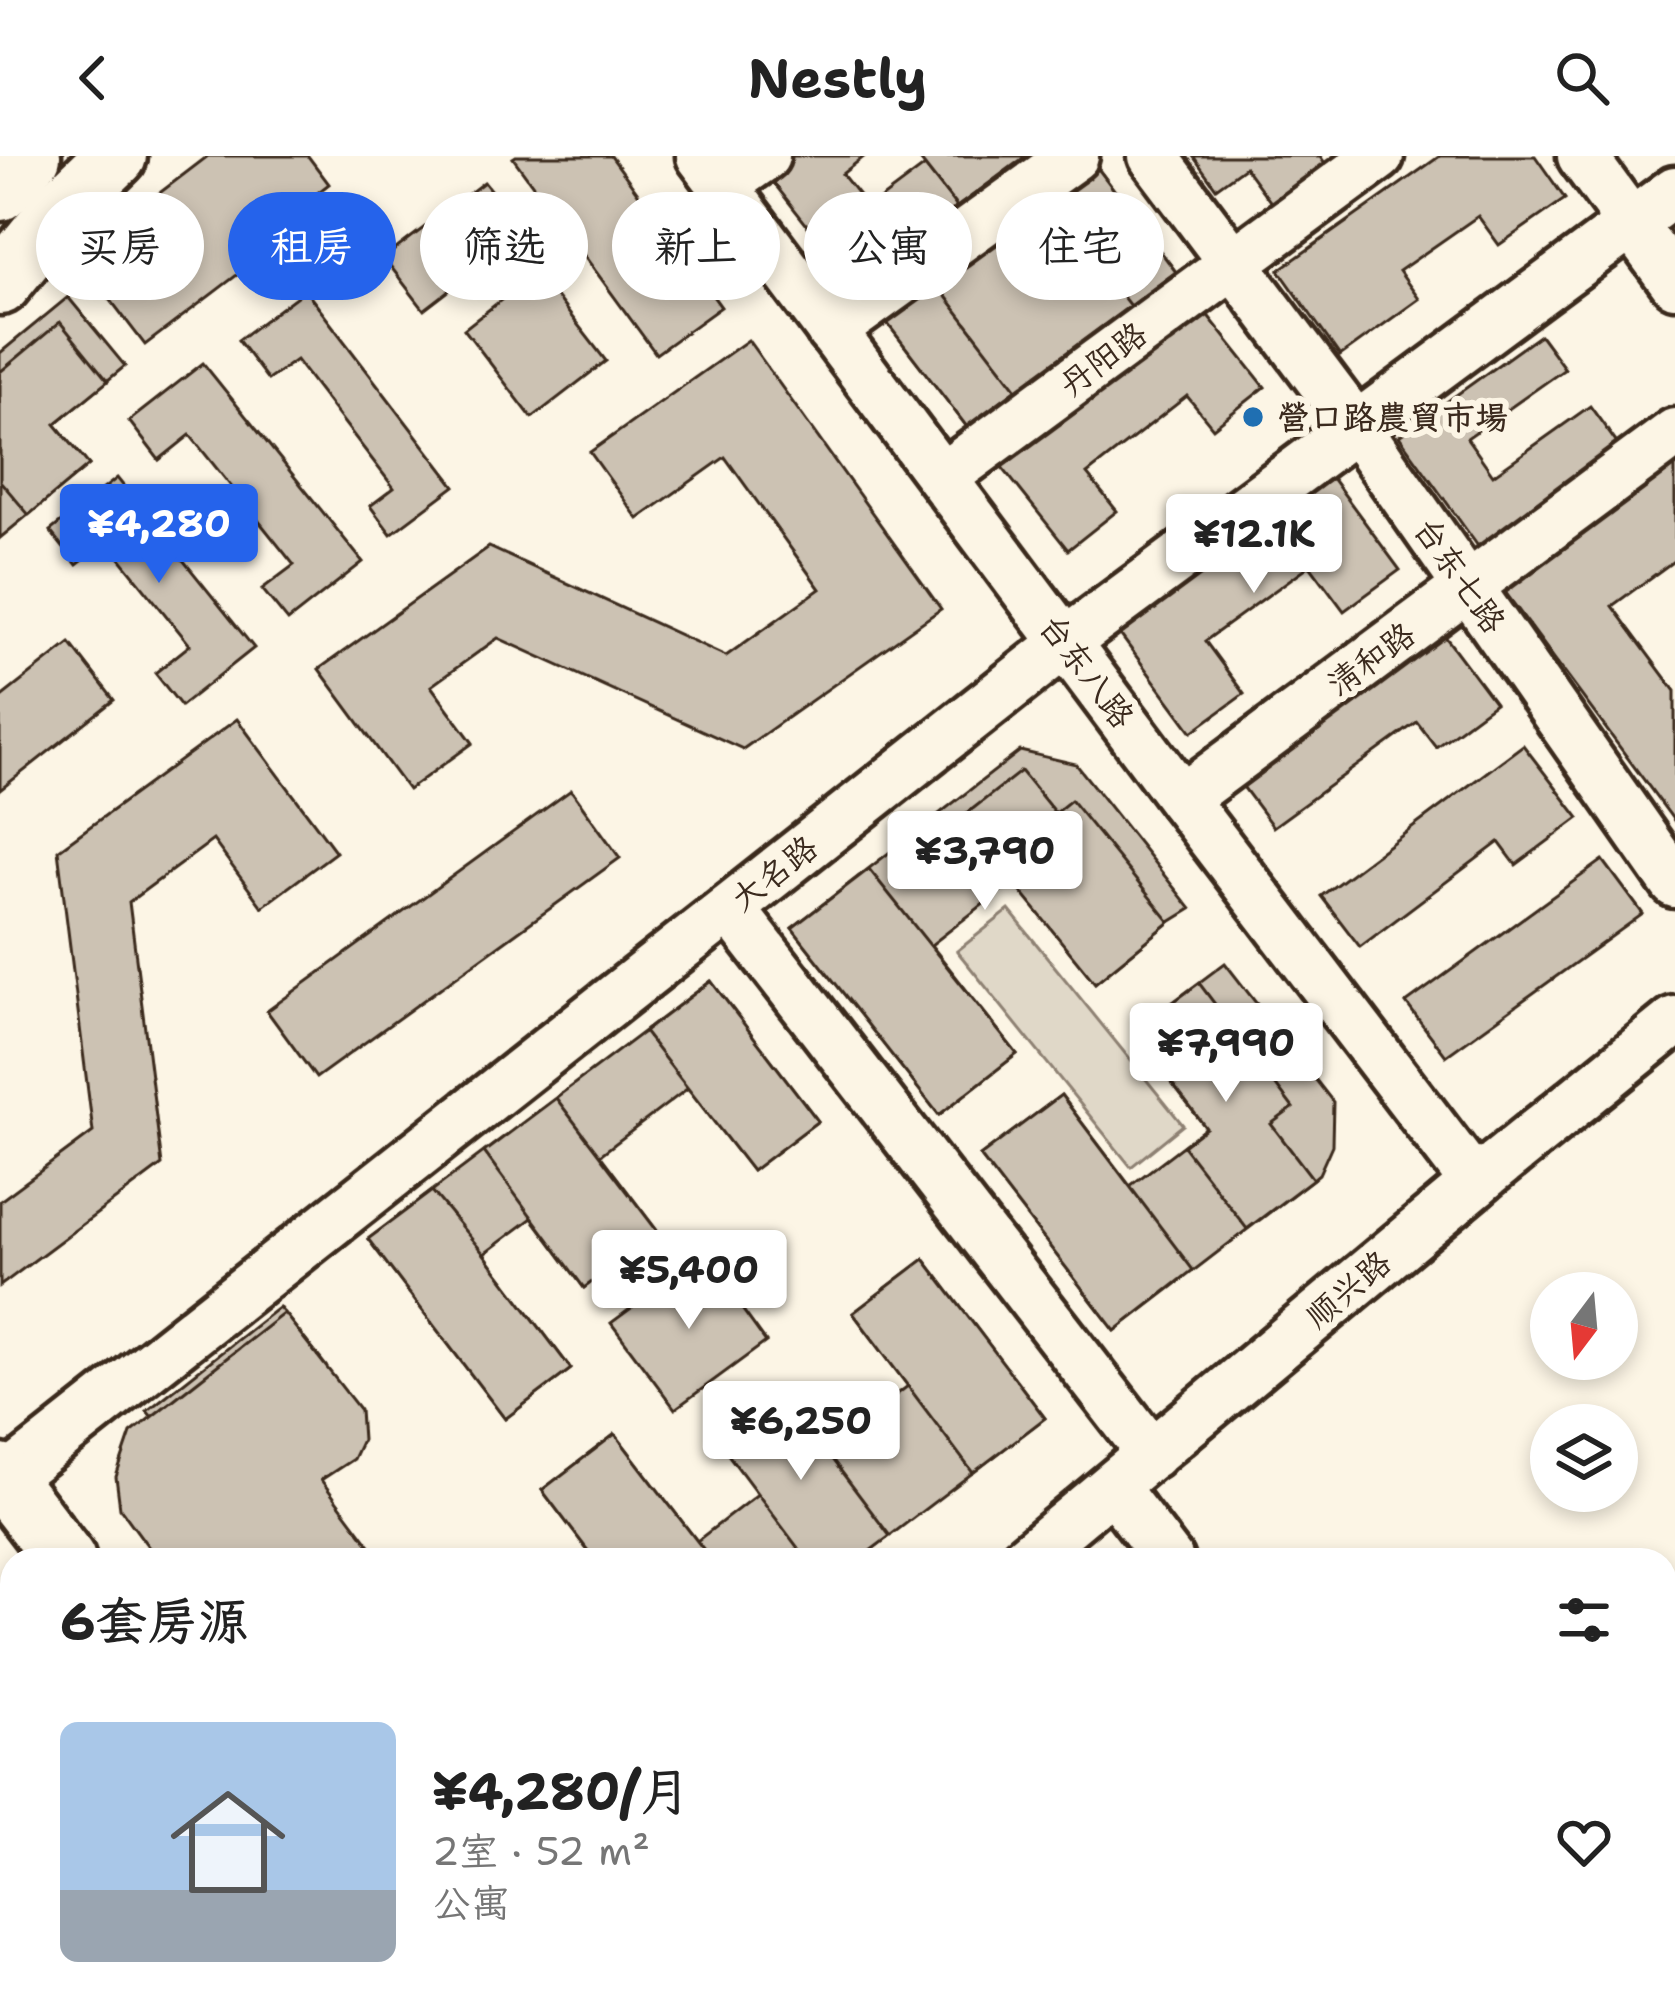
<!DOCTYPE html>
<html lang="zh">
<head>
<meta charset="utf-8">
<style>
	:root { --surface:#fff; --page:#f2f2f2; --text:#222; --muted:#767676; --line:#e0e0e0; --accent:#2563eb }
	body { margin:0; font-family:"Shantell Sans","LXGW WenKai TC",sans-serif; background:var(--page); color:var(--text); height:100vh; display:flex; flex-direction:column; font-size:45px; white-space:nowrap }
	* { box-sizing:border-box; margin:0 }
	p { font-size:39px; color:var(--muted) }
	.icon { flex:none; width:66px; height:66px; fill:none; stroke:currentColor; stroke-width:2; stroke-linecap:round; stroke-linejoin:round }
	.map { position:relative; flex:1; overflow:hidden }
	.sheet { position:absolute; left:0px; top:1392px; width:1677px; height:468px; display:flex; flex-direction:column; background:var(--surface); border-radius:36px 36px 0 0; box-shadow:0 6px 18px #0003 }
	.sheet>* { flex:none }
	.top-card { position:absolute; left:36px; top:36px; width:1605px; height:108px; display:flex; gap:24px }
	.needle { width:78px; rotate:196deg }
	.tools { position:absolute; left:1530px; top:1116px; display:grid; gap:24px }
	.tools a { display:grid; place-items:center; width:108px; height:108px; border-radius:50%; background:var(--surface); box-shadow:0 6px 18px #0003; font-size:60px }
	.price { position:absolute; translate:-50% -102px; padding:0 27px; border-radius:12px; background:#fff; color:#222; font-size:39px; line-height:78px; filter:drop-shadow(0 3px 6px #0008) }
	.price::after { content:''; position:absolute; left:50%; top:72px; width:36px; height:27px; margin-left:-18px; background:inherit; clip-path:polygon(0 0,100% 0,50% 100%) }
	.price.selected { background:var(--accent); color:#fff }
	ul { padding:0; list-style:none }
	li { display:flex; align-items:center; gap:36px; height:300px; padding:0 60px }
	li+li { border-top:3px solid var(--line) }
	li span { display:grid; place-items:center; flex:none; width:336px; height:240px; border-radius:18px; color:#555 }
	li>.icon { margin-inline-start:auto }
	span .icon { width:144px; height:144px; fill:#fffc; stroke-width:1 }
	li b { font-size:51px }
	h2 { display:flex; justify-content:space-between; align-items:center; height:144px; padding:0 60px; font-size:51px }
	.pill { padding:0 42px; border-radius:54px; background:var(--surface); box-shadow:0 6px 18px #0003; font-size:42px; line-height:108px }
	.pill.selected { background:var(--accent); color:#fff }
	header { display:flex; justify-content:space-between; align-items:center; height:156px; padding:0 60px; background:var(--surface); font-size:54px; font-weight:700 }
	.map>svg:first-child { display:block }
</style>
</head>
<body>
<header><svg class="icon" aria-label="back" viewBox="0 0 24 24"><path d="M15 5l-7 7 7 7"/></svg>Nestly<svg class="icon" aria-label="search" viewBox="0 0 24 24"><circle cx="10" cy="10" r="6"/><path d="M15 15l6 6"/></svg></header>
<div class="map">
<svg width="1675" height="1860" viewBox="0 0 1675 1860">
	<rect width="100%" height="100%" fill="#fcf5e5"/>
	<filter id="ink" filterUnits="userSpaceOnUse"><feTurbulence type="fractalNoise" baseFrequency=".00833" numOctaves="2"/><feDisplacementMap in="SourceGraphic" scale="24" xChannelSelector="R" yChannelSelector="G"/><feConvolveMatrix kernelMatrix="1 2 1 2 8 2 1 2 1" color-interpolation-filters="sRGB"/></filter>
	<g filter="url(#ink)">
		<path fill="#e0d8c8" stroke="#8e8173" stroke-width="3" d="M1009,754L1183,969L1131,1011L957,795Z"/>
		<g fill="#ccc2b3" stroke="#3b2a1e" stroke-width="3">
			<path d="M208,0H308L329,28L289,59L292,77L145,189L77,100Z"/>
			<path d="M516,0H611L721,151L656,198L513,2Z"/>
			<path d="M785,0H865L842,18L869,52L925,10L957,51L855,130L765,16Z"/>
			<path d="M917,0H1026L957,51Z"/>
			<path d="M1193,0H1320L1334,20L1280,59L1245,11L1216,32Z"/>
			<path d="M1440,0H1535L1565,43L1499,89L1478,60L1399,115L1419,143L1340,200L1279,114Z"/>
			<path d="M1090,2L1176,116L967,271L881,159Z"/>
			<path d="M1090,2L1176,116L1130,150L1043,38Z"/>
			<path d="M484,26L524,77L424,154L384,102Z"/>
			<path d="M537,116L606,205L532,262L464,173Z"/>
			<path d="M931,121L1017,233L967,271L881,159Z"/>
			<path d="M305,134L455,330L391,378L370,350L394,332L296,204L268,224L238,184Z"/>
			<path d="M68,141L125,210L55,268L89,309L0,382V197Z"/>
			<path d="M1202,152L1265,231L1213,272L1187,240L1087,318L1117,355L1068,394L1001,310Z"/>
			<path d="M60,166L108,225L55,268L89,309L29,359L0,325V216Z"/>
			<path d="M1540,179L1565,213L1467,282L1493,319L1590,250L1621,293L1480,393L1399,280Z"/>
			<path d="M748,184L941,453L743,593L498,482L431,530L473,587L408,634L319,513L489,391L726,500L820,433L725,301L638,363L590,296Z"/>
			<path d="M203,207L363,406L288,465L262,433L294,409L190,279L159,304L129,265Z"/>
			<path d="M1675,305V404L1612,450L1675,535V666L1502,432Z"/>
			<path d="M117,322L254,492L181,550L155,517L190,489L107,386L77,409L50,375Z"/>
			<path d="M1332,322L1400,414L1344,455L1310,409L1205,485L1244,538L1192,576L1119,477Z"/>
			<path d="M1438,471L1495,547L1436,591L1417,566L1273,671L1235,620Z"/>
			<path d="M70,487L114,544L0,634V542Z"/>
			<path d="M237,563L336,696L262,751L213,684L129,746L162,1009L0,1130V1045L93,976L58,694Z"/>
			<path d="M1523,589L1579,662L1516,709L1499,686L1360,791L1321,740Z"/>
			<path d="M1020,595L1076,608L1191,753L1170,766L1095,827L1013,725L931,789L1017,898L939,959L792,772Z"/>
			<path d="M1021,615L1055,657L1071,644L1170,766L1095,827L961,662Z"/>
			<path d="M571,634L620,702L316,922L267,855Z"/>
			<path d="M1603,704L1643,758L1446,900L1406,847Z"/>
			<path d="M869,713L1017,898L939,959L792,772Z"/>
			<path d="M1225,807L1333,946L1332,989L1319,1018L1313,1023L1115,1175L980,1000L1061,939L1130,1030L1206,972L1133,876Z"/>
			<path d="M711,825L818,965L752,1015L688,932L600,999L658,1076L584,1132L532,1062L484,1098L571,1213L505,1263L368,1083Z"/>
			<path d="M711,825L818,965L752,1015L644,876Z"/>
			<path d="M1199,827L1293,952L1271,968L1313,1023L1247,1073L1183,990L1206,972L1133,876Z"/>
			<path d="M1061,939L1193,1114L1115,1175L980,1000Z"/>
			<path d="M556,942L658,1076L584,1132L484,996Z"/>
			<path d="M432,1035L484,1098L571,1213L505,1263L368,1083Z"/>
			<path d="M703,1099L766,1186L675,1253L611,1167Z"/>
			<path d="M924,1103L1045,1262L858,1404H595L542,1334L615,1278L697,1385L759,1337L715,1281L779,1233L825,1293L908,1230L853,1157Z"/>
			<path d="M924,1103L1045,1262L973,1317L853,1157Z"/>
			<path d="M279,1151L326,1210L192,1315L262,1404H189L142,1345L162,1329L146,1310L174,1288L147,1255Z"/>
			<path d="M284,1157L360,1254L362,1284L353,1303L321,1324L381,1404H158L120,1352L116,1321L131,1277Z"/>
			<path d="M779,1233L890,1380L858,1404H807L715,1281Z"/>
			<path d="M615,1278L697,1385L712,1404H595L542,1334Z"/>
			<path d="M0,1585L12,1601V1703L0,1712Z"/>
			<path d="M167,1848H243L252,1860H177Z"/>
			<path d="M553,1848H677L662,1860H550Z"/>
			<path d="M743,1848H840L851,1860H753Z"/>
			<path d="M1023,1848H1119L1128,1860H1025L1019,1852Z"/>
			<path d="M1227,1848H1363L1350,1860H1210Z"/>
			<path d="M1285,1848H1352L1336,1860H1294Z"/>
		</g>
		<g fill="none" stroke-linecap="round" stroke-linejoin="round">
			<defs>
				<g id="minor">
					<path d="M701,0L1182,643L1475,1027"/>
					<path d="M1153,0L1357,272L1675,727"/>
					<path d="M1582,0L1675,127"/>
					<path d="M723,29L765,0"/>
					<path d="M831,175L1074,0"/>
					<path d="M943,321L1379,0"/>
					<path d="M1182,643L1675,277"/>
					<path d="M730,752L1152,1298"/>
					<path d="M0,1328L1079,476L1675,35"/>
					<path d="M1113,1331L1169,1404"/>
					<path d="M1024,1404L1486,1018L1675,865"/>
					<path d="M1665,1799L1675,1792"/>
					<path d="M0,1813L12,1788"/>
					<path d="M895,1848L905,1860"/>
					<path d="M1509,1848L1519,1860"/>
					<path d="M473,1860L487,1848"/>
					<path d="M1577,1860L1594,1848"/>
				</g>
				<g id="major">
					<path d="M0,34L30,0"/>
					<path d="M0,128L62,52L116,0"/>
					<path d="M0,1319L65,1404"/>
					<path d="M408,1848L418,1860"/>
				</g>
			</defs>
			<use href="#minor" stroke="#3b2a1e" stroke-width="57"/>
			<use href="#major" stroke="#3b2a1e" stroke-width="69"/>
			<use href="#minor" stroke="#fcf5e5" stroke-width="48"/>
			<use href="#major" stroke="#fcf5e5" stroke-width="60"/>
		</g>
	</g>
	<circle fill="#1f6fb2" stroke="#fcf5e5" stroke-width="4.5" cx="1253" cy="261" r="12"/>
	<g text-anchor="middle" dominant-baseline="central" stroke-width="12" stroke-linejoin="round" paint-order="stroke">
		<g font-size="33" fill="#3b2a1e" stroke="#fcf5e5">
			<text transform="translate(1103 203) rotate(-37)">丹阳路</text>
			<text transform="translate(1460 419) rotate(55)">台东七路</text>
			<text transform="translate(1371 503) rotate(-36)">清和路</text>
			<text transform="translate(1087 515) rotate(53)">台东八路</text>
			<text transform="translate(774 717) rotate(-38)">大名路</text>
			<text transform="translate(1348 1133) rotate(-40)">顺兴路</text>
		</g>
		<g font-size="33" font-weight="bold" fill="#3b2a1e" stroke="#fcf5e5" text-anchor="start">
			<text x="1277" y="261">營口路農貿市場</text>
		</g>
	</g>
</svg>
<div class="tools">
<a><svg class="needle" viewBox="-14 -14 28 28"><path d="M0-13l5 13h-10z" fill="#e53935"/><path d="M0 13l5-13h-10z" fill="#767676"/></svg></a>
<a><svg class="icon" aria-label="layers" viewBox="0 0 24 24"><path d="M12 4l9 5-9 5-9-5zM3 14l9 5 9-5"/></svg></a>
</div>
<b class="price selected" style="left:159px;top:430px">¥4,280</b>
<b class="price" style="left:1254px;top:440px">¥12.1K</b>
<b class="price" style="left:985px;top:757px">¥3,790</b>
<b class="price" style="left:1226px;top:949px">¥7,990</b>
<b class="price" style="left:689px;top:1176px">¥5,400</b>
<b class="price" style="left:801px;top:1327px">¥6,250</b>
<div class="top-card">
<a class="pill">买房</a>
<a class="pill selected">租房</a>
<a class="pill">筛选</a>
<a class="pill">新上</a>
<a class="pill">公寓</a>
<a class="pill">住宅</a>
</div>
<section class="sheet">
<h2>6套房源<svg class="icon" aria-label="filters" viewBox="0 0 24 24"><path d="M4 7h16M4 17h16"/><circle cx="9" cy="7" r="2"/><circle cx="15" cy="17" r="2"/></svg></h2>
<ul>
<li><span style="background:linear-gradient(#a9c7e8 70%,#9aa5b1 0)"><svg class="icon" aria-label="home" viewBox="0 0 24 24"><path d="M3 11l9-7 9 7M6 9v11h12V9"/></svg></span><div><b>¥4,280/月</b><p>2室 · 52 m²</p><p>公寓</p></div><svg class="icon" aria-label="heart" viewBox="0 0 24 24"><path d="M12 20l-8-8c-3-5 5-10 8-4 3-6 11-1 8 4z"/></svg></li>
</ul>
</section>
</div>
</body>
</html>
